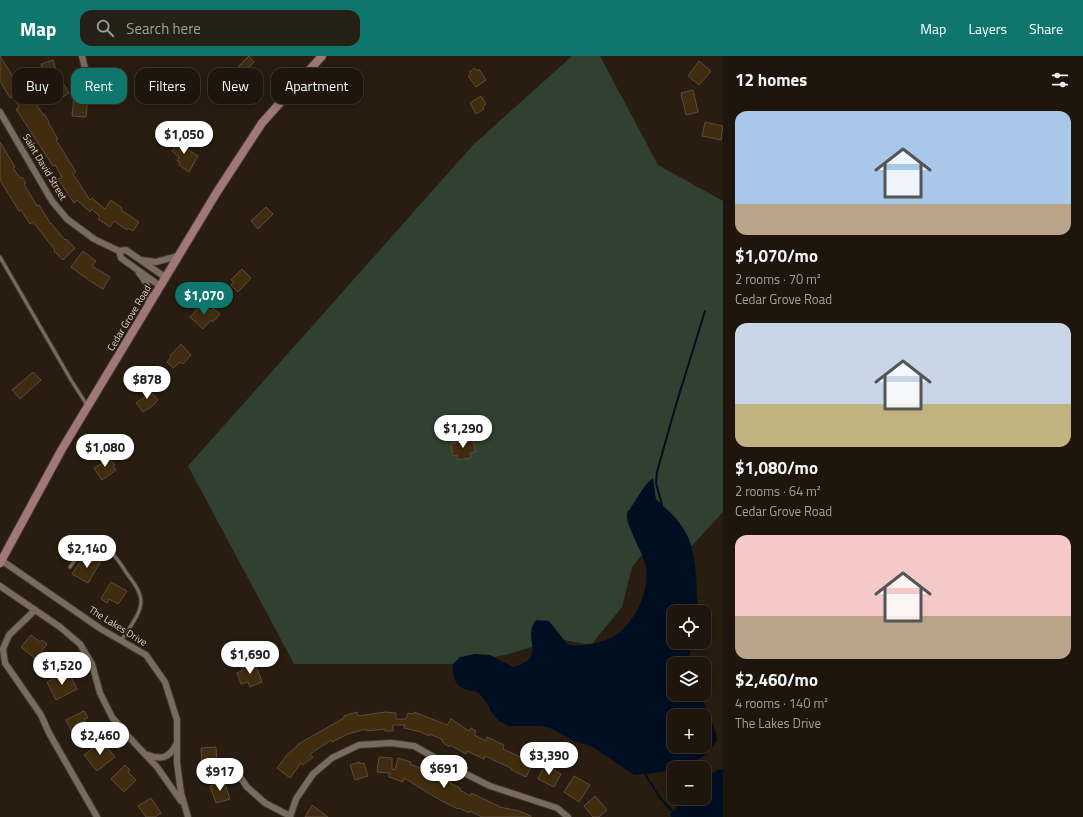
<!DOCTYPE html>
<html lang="en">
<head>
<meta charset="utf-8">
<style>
	:root { --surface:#1e160c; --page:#261f15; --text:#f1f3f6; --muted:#a19f9d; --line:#3c352d; --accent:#0f766e }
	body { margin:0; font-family:"Titillium Web",sans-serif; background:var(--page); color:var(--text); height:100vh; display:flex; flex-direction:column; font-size:15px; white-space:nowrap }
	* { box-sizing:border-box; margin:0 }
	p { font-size:13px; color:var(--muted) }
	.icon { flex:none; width:22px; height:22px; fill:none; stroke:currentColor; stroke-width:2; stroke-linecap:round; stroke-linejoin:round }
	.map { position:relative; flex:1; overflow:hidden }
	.sheet { display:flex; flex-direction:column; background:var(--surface); width:360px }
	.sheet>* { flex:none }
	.top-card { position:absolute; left:12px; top:12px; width:380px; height:36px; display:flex; gap:8px }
	.controls { position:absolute; left:667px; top:549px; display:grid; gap:8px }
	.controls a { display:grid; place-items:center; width:44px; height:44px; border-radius:8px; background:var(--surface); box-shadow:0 2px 10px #0003,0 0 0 1px var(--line); font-size:20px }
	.price { position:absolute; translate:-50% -34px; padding:0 9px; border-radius:14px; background:#fff; color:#222; font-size:13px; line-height:26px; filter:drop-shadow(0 1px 2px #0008) }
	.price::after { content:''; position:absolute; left:50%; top:24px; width:12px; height:9px; margin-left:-6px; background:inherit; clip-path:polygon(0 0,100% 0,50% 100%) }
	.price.selected { background:var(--accent); color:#fff }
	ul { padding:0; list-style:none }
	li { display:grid; align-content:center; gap:8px; height:212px; padding:0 12px }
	li span { display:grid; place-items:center; height:124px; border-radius:12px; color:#555 }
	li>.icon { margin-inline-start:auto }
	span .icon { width:72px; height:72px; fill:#fffc; stroke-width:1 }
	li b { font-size:17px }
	h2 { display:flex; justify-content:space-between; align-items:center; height:48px; padding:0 12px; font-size:17px }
	.chip { padding:0 14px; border-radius:12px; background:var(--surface); box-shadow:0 2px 10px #0003,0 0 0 1px var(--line); font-size:14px; line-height:36px }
	.chip.selected { background:var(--accent); color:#fff }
	header { display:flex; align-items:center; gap:24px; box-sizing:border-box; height:56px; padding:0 20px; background:var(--accent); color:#fff }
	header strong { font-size:19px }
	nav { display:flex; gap:22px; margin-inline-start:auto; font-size:14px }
	.search { width:280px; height:36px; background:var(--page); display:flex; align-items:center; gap:10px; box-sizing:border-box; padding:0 14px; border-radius:12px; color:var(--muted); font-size:15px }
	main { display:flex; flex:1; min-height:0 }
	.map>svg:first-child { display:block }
</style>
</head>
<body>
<header>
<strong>Map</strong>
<div class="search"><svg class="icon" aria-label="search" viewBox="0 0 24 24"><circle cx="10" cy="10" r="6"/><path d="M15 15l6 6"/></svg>Search here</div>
<nav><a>Map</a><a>Layers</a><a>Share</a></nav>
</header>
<main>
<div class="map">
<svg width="723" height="761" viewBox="0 0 723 761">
	<rect width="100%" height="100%" fill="#281d10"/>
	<path fill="#304031" d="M572,0H600L658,109L723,145V456L689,493L654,484L632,511L622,551L591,589L558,583L509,598L458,608H294L188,410L473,89Z"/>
	<g fill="#000e22" fill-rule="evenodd">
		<path d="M653,422L656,443C666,453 675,459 683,472C698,493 696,531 698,556H674V586H694C690,593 688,600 691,608H674V638H700L716,677L717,685C713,690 708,697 702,701C682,714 659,717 634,719L593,691L572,684L553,673L542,670H509L499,665L492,657L487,647L478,636C459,634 452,628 453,608L460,601L475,598L490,599L513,611C549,601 521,583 536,564L549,565L568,589C582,591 609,586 620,576C638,560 651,531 645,507C642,495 625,468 627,458C627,455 630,454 631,451C639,440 643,430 653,422ZM674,660H704V690H674Z"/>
		<path d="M718,714H723V761H671L670,758C678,752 677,751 678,742H704V722Z"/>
	</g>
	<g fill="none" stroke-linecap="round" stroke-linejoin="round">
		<g stroke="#000e22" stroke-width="2">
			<path d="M662,449L656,427L657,416L675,352L705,255"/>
			<path d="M645,718L660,742L673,756"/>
		</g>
	</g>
	<g fill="#412c0f" stroke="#5a4d3f">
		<path d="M0,0L14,22L19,19L31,39L36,36L40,44L35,46L43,59L44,58L49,66H48L58,83L56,84L76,116L73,118L90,144L92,142L105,153L111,144L122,152L121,154L139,166L133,175L128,172L127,174L114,165L110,171L98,163L100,161L92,153L90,156L77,144L74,147L58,123L62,121L55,109L53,110L16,53L19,51L13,40L10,42L0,25Z"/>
		<path d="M249,0L254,6L242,18L237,12Z"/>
		<path d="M53,4L57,18L45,21L41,8Z"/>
		<path d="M699,5L711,15L699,29L688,20Z"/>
		<path d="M475,12L477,15L479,13L486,24L476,31L468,20L471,18L469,16Z"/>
		<path d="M61,23L69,37L58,44L49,31Z"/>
		<path d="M106,32L109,44L96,47L93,34Z"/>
		<path d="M693,34L698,56L686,59L681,37Z"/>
		<path d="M74,40L88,42L86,61L72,60Z"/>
		<path d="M481,40L486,48L483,51L484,53L476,58L470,47Z"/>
		<path d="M705,66L723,70L721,84L702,80Z"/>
		<path d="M177,81L186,87L184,91L198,100L189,116L179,109L180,107L177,105L179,101L172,95L175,90L173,88Z"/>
		<path d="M0,86L15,111L13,112L20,122L22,121L26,127L24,128L37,150L39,149L51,168V167L65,184L66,183L75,192L63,204L54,195L55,194L33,166L30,168L21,154L19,155L0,124Z"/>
		<path d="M266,151L273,158L258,173L251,165Z"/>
		<path d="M83,195L96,205L92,210L110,221L103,233L90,225L71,211Z"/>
		<path d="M242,213L251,222L238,236L231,229L234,226L231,224Z"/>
		<path d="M202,248L210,255L213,252L220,258L213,266L211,264L203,273L190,261Z"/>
		<path d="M181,288L191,299L183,308L180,306L173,312L167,306L171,301L170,300Z"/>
		<path d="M33,316L41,324L20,343L12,334Z"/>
		<path d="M147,331L158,344L154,348H155L143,356L136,347L146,340L142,335Z"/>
		<path d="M473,383L475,396L470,397L471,402L458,404L457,399L453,400L451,388Z"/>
		<path d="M107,400L115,409L113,410L116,414L102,424L94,412L103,407L101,404Z"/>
		<path d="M84,500L91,504L93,500L101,505L88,527L72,518Z"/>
		<path d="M111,526L127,535L118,548L109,543L107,547L101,543Z"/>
		<path d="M31,579L40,586L42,584L47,588L36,603L21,591Z"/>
		<path d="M255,607L262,626L250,631L248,626L241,628L237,617L243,614L242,612Z"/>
		<path d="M68,615L77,633L56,644L47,626Z"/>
		<path d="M84,655L88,662L84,663L88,673L74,680L66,664Z"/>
		<path d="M357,656L358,660L385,656L396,657V663H406L408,657L414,658V656L447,669L451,663L469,675L471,672L476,675L474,679L486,685L487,681L504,689L503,693L533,707L526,721L510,713L511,712L485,700L484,703L467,695L466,698L450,689L449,691L442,686L443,684L430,678L429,680L421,676L404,672L405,669H393V675H385V673L366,675V673L348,678L332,686L331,684L310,698L313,701L303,709L301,707L290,722L277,712L287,699L300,687L344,662V660Z"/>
		<path d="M102,685L115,701L97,715L84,699Z"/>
		<path d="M216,691L217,709L204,710V706H202L201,692Z"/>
		<path d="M379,701L392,702V713L395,714L398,702L411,706L410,708L420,712L421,709L428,713L426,715L437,721L439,718L452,725L450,727L460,732V734L470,740L471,737L494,748L499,750V751L519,755L531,760V761H482L470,755L469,757L459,752L458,753L440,744L404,722L403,726L389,721V717L377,716Z"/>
		<path d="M360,706V708L364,707L368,720L355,724L350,709Z"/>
		<path d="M125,709L130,714L128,716L136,724L124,736L111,723Z"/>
		<path d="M545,709L561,718L554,731L538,723Z"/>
		<path d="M574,720L590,729L579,746L564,736Z"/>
		<path d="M224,725L230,743L216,747L210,730Z"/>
		<path d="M595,740L607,754L599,761H593L584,750Z"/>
		<path d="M151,742L161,757L155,761H146L138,750Z"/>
		<path d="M312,749L328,761H305Z"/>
	</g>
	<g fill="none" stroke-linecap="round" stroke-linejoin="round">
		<defs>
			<g id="service">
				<path d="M0,201L71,324L87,349"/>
				<path d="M70,511C79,497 94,484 111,497C118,502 123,512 128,519C134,527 141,536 141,546C141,558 127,575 121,585"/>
			</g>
			<g id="minor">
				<path d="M82,0L86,16"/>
				<path d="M0,56L52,145L67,163L94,183L119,195L126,194L165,221"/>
				<path d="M119,195L121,202L160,230"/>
				<path d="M141,204L156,206L178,200"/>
				<path d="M139,217C149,229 149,234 148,249"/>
				<path d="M1,504L101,573L146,599L165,626L177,664V707L181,737L188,761"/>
				<path d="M0,530L60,571L80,588L92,608L100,637L112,661L127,679L157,711L181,745"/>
				<path d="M35,554L9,579L3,593L5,607L41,659L49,677L97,761"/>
				<path d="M148,699C161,704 169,702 176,689"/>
				<path d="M232,709L247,731L265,747L290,760"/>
				<path d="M290,761L296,743L313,718L332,702L359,689L391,687L414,690L454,712L490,730L557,752L568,761"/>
			</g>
			<path id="secondary" d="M0,507L62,393L217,136L262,67L322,0"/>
		</defs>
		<use href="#service" stroke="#413831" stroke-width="5"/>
		<use href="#minor" stroke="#413831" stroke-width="8"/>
		<use href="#secondary" stroke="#413831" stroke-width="10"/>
		<use href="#service" stroke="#796c5d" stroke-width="3"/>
		<use href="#minor" stroke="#796c5d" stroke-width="6"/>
		<use href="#secondary" stroke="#9f7877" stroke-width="8"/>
	</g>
	<g text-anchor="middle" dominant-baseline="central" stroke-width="3.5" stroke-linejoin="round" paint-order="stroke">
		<g font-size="10" fill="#dbd4cb" stroke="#281d10">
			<text transform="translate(45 111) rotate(59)">Saint David Street</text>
			<text transform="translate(129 262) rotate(-59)">Cedar Grove Road</text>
			<text transform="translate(118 570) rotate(32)">The Lakes Drive</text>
		</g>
	</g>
</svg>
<div class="controls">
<a><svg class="icon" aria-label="locate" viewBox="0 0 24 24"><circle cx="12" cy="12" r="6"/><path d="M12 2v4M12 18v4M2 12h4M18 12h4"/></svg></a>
<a><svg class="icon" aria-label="layers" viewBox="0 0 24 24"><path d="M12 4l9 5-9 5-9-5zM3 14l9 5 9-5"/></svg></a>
<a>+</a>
<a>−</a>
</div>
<b class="price" style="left:184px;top:99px">$1,050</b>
<b class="price selected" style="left:204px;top:260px">$1,070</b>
<b class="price" style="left:147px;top:344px">$878</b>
<b class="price" style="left:463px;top:393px">$1,290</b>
<b class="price" style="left:105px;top:412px">$1,080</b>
<b class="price" style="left:87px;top:513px">$2,140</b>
<b class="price" style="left:250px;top:619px">$1,690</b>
<b class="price" style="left:62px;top:630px">$1,520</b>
<b class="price" style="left:100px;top:700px">$2,460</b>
<b class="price" style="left:549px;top:720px">$3,390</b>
<b class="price" style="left:444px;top:733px">$691</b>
<b class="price" style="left:220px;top:736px">$917</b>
<div class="top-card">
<a class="chip">Buy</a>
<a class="chip selected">Rent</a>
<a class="chip">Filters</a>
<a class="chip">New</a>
<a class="chip">Apartment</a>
</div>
</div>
<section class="sheet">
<h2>12 homes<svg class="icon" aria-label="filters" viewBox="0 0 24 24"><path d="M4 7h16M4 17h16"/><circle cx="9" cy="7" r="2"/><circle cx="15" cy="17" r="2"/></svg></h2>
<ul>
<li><span style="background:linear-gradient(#a9c7e8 75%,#b9a48a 0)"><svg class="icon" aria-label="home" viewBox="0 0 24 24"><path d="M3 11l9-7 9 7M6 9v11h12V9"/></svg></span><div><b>$1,070/mo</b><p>2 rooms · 70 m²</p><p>Cedar Grove Road</p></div></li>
<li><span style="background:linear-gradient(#c9d6e8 65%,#c2b280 0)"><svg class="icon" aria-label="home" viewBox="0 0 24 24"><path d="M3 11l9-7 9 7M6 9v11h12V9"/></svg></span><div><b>$1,080/mo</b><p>2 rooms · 64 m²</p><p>Cedar Grove Road</p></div></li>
<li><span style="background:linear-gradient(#f6c9c9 65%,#b9a48a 0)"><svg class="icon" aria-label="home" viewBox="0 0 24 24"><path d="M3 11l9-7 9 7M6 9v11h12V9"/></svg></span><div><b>$2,460/mo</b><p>4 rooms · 140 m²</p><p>The Lakes Drive</p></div></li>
</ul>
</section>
</main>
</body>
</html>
